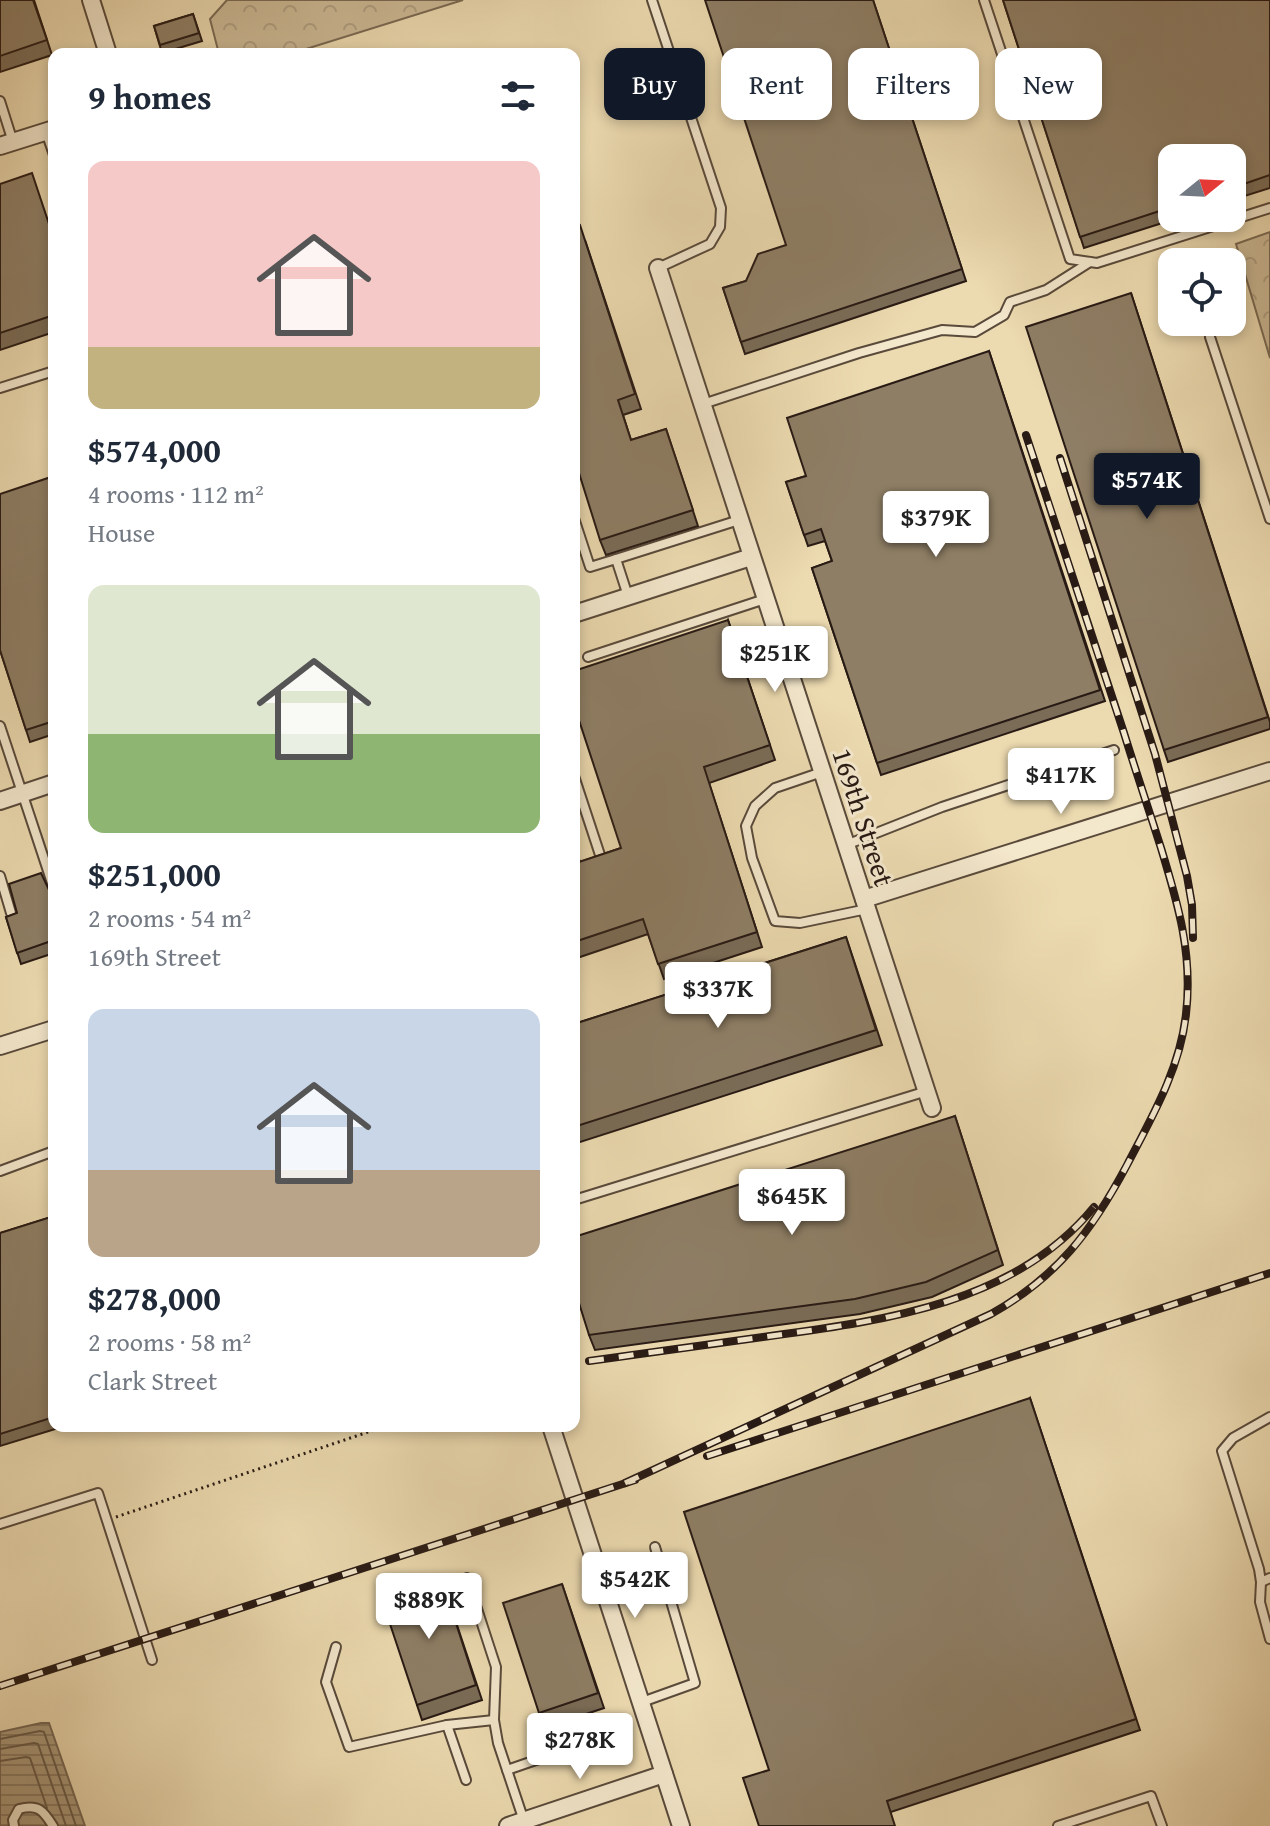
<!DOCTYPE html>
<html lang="en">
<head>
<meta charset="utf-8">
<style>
	:root { --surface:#fff; --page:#f2f2f3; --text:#1f2937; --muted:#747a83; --accent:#111827 }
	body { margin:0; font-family:"Gentium Book Plus",serif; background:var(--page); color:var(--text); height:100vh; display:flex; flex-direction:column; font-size:30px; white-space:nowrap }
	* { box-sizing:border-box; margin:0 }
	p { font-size:26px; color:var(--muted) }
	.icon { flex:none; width:44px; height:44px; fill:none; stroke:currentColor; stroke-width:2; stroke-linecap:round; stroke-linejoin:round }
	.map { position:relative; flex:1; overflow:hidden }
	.drawer { position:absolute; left:48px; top:48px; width:532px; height:1384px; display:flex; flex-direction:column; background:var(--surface); border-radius:16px; box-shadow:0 4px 12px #0003 }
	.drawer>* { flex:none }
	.guide { position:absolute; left:604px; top:48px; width:546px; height:72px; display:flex; gap:16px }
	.needle { width:52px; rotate:72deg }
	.buttons { position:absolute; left:1158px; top:144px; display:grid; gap:16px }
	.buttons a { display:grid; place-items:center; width:88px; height:88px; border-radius:16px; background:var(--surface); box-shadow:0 4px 12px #0003; font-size:40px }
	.price { position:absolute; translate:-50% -68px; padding:0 18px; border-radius:8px; background:#fff; color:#222; font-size:26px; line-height:52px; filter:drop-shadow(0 2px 4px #0008) }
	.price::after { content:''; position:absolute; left:50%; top:48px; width:24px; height:18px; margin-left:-12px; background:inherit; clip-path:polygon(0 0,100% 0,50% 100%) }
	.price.active { background:var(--accent); color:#fff }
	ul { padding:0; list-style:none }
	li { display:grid; align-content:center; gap:16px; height:424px; padding:0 40px }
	li span { display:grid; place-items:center; height:248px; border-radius:16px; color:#555 }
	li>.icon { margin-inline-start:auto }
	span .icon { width:144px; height:144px; fill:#fffc; stroke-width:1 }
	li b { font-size:34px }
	h2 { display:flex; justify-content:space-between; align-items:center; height:96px; padding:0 40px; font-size:34px }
	.pill { padding:0 28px; border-radius:16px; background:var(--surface); box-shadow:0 4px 12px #0003; font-size:28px; line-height:72px }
	.pill.active { background:var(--accent); color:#fff }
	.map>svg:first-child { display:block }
</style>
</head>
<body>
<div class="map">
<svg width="1270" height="1826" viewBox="0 0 1270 1826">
	<defs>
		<pattern id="forest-crowns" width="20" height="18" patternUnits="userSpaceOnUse" patternTransform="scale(2)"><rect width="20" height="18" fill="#cbb995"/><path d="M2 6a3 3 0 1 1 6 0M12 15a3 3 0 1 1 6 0" fill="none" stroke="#ae9e80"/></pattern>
		<pattern id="water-rules" width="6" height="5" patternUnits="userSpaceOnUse" patternTransform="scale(2)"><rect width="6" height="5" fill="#a9997b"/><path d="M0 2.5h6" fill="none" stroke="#8a7c64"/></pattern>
	</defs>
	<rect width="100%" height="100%" fill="#ecdab0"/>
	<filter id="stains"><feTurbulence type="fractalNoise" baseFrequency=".0025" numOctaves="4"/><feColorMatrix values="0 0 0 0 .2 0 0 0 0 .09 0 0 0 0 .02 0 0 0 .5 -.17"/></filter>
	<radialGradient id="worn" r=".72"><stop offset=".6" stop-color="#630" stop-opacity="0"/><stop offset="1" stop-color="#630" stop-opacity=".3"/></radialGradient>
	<g fill="url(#forest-crowns)" stroke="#7a6a54" stroke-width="2">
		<path d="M227,0H463L290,54H251L249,50L219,54L210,19Z"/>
		<path d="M1270,232V358L1236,244Z"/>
	</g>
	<path fill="url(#water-rules)" stroke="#756652" stroke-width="2" d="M41,1723H49L85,1826H0V1732Z"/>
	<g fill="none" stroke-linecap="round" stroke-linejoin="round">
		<g stroke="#685a48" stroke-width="2">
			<path d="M0,1739L40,1731L44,1732L76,1826"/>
			<path d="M0,1749L34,1743L38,1744L66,1826"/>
			<path d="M0,1761L26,1757L30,1758L47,1808"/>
		</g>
		<defs>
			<g id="service">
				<path d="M652,0L721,208L720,227L710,244L658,268"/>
				<path d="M984,0L1070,259L1097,263L1270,208"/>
				<path d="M0,101L13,142"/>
				<path d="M46,132L54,155"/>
				<path d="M1210,337L1270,519"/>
				<path d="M0,388L54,371"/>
				<path d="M703,404L859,353L942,330L975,332L1004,315L1010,302L1046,290L1090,262"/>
				<path d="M574,518L590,567L616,559"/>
				<path d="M628,596L616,559L739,520"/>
				<path d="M588,657L765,599"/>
				<path d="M0,726L54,889"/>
				<path d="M822,772L775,788L755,806L746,826L752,858L775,921L800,923L867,909"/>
				<path d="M574,776L601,858"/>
				<path d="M846,845L942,807L1114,750"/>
				<path d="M0,876L11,913"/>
				<path d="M0,1171L54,1151"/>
				<path d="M574,1200L927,1091"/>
				<path d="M1270,1417L1233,1438L1222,1451L1259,1569L1261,1582L1270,1578"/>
				<path d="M0,1524L98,1493L152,1660"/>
				<path d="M467,1578L496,1667L494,1720L498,1743L524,1821"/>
				<path d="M1261,1582L1260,1602L1270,1639"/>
				<path d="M336,1647L326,1682L349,1747L447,1725"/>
				<path d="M642,1702L695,1683L655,1547"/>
				<path d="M507,1770L614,1733"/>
				<path d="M466,1780L447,1725L494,1720"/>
				<path d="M14,1826L13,1820L19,1809C38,1804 43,1810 53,1826"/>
				<path d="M1058,1826L1151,1796L1162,1826"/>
			</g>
			<g id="minor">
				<path d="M91,0L108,54"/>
				<path d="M0,146L54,129"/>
				<path d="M658,268L932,1108"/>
				<path d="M574,614L751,557"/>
				<path d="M0,801L54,783"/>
				<path d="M864,899L1270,771"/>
				<path d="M0,1046L54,1029"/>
				<path d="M551,1426L681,1826"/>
				<path d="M508,1826L664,1774"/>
			</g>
		</defs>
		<use href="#service" stroke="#594a3b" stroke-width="12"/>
		<use href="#minor" stroke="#594a3b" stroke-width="20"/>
		<path stroke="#281a14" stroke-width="3" stroke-dasharray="2 4" stroke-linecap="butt" d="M116,1517L386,1426"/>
		<use href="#service" stroke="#f3e7cc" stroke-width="8"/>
		<use href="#minor" stroke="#f3e7cc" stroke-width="16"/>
		<defs>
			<g id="rail">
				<path d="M1060,458L1155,754L1187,876L1192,905L1193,938"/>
				<path d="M589,1361C647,1353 705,1345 763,1337C880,1321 1014,1305 1094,1207"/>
				<path d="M707,1456L1270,1273"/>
				<path d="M625,1483L991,1314C1057,1277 1092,1231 1127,1165C1152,1117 1180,1069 1186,1014C1193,954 1178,904 1161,848C1149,810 1136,772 1124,733C1091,634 1059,534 1026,435"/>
				<path d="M0,1686L635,1480"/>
			</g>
		</defs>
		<use href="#rail" stroke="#281a14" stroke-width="8"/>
		<use href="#rail" stroke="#f3e7cc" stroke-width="5" stroke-dasharray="15" stroke-linecap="butt"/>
	</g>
	<g fill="#7a6c57" stroke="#281a14" stroke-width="2">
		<path d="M0,0H34L52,55L0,72Z"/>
		<path d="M873,0L966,281L745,354L723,288L746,281L786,245Z"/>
		<path d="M1003,0H1270V188L1232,200V158H1172V218H1178L1084,248Z"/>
		<path d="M193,14L202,41L162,53L154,26Z"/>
		<path d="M0,184L54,237V332L0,350Z"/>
		<path d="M585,240L641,409L623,415L631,440L666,429L698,526L606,555L600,540Z"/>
		<path d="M1131,293L1270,722V729L1168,762L1164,750Z"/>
		<path d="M989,351L1105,701L881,775L812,568L832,561L825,541L808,546L786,482L806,476Z"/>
		<path d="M54,476V734L30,742L0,650Z"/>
		<path d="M728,620L775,760L709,783L762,947L664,979L648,934L574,959V844L580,862L621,848Z"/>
		<path d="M54,890V953L21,964L6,917L17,913Z"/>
		<path d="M846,937L882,1045L574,1144V1024Z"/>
		<path d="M955,1116L1003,1265L932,1297L860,1314L595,1350L589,1335Z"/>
		<path d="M54,1216V1426H65L0,1446V1233Z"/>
		<path d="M1030,1398L1140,1730L891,1812L769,1770Z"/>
		<path d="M562,1584L604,1708L544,1728L539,1713Z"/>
		<path d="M446,1592L482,1700L422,1720L417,1705Z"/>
	</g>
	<g fill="#8e7e65" stroke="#281a14" stroke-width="2">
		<path d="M0,0H33L47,40L0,56Z"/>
		<path d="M705,0H873L962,269L741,342L723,288L746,281L758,254L786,245Z"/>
		<path d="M1003,0H1270V175L1232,188V158H1172V207L1080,237Z"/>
		<path d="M193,14L199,33L160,45L154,26Z"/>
		<path d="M32,173L54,239V315L0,333V184Z"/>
		<path d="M580,225L635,394L618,400L631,440L666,429L693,510L600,540L574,457V227Z"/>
		<path d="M1131,293L1268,717L1164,750L1026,327Z"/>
		<path d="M989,351L1100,690L877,763L812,568L832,561L821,529L804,535L786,482L806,476L787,418Z"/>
		<path d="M54,476V721L26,730L0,650V494Z"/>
		<path d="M728,620L770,745L704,767L757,932L658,964L643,919L574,942V846L579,862L621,848L574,705V671Z"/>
		<path d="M41,873L50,892L54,890V940L17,953L6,917L17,913L9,884Z"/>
		<path d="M846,937L876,1030L574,1127V1024Z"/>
		<path d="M955,1116L998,1250L926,1282L855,1299L589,1335L574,1287V1237Z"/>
		<path d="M54,1216V1417L0,1434V1233Z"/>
		<path d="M1030,1398L1136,1719L887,1801L895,1826H759L743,1778L769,1770L684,1512Z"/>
		<path d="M441,1577L476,1685L417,1705L381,1597Z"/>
		<path d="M562,1584L598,1693L539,1713L503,1603Z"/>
	</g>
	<g text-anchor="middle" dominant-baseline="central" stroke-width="6" stroke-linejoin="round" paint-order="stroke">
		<g font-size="28" fill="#281a14" stroke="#f3e7cc">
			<text transform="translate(864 817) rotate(72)">169th Street</text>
		</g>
	</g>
	<rect width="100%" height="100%" filter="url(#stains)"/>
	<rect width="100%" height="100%" fill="url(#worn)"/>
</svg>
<div class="buttons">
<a><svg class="needle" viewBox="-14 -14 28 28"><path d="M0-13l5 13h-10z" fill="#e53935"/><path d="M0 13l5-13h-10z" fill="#747a83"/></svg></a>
<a><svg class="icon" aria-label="locate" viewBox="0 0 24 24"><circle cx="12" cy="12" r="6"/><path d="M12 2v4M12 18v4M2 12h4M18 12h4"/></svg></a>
</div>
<b class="price active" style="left:1147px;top:521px">$574K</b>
<b class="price" style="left:936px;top:559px">$379K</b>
<b class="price" style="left:775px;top:694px">$251K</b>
<b class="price" style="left:1061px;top:816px">$417K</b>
<b class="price" style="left:718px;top:1030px">$337K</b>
<b class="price" style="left:792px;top:1237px">$645K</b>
<b class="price" style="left:635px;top:1620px">$542K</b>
<b class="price" style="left:429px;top:1641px">$889K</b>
<b class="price" style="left:580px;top:1781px">$278K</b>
<div class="guide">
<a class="pill active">Buy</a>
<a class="pill">Rent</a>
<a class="pill">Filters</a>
<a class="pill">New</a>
</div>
<section class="drawer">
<h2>9 homes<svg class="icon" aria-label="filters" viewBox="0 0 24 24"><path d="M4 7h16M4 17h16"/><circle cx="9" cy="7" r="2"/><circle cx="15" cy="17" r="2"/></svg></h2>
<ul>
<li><span style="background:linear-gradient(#f6c9c9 75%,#c2b280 0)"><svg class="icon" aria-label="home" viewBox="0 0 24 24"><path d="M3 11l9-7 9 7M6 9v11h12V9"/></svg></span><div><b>$574,000</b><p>4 rooms · 112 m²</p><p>House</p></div></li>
<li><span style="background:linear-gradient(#dfe7d0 60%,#8fb573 0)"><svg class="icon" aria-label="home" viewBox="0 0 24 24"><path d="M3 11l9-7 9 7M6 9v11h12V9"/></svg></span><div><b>$251,000</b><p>2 rooms · 54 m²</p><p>169th Street</p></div></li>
<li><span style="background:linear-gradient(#c9d6e8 65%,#b9a48a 0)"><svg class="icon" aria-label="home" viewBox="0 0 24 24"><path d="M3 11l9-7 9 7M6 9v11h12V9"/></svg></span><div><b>$278,000</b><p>2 rooms · 58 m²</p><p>Clark Street</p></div></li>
</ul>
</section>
</div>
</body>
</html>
